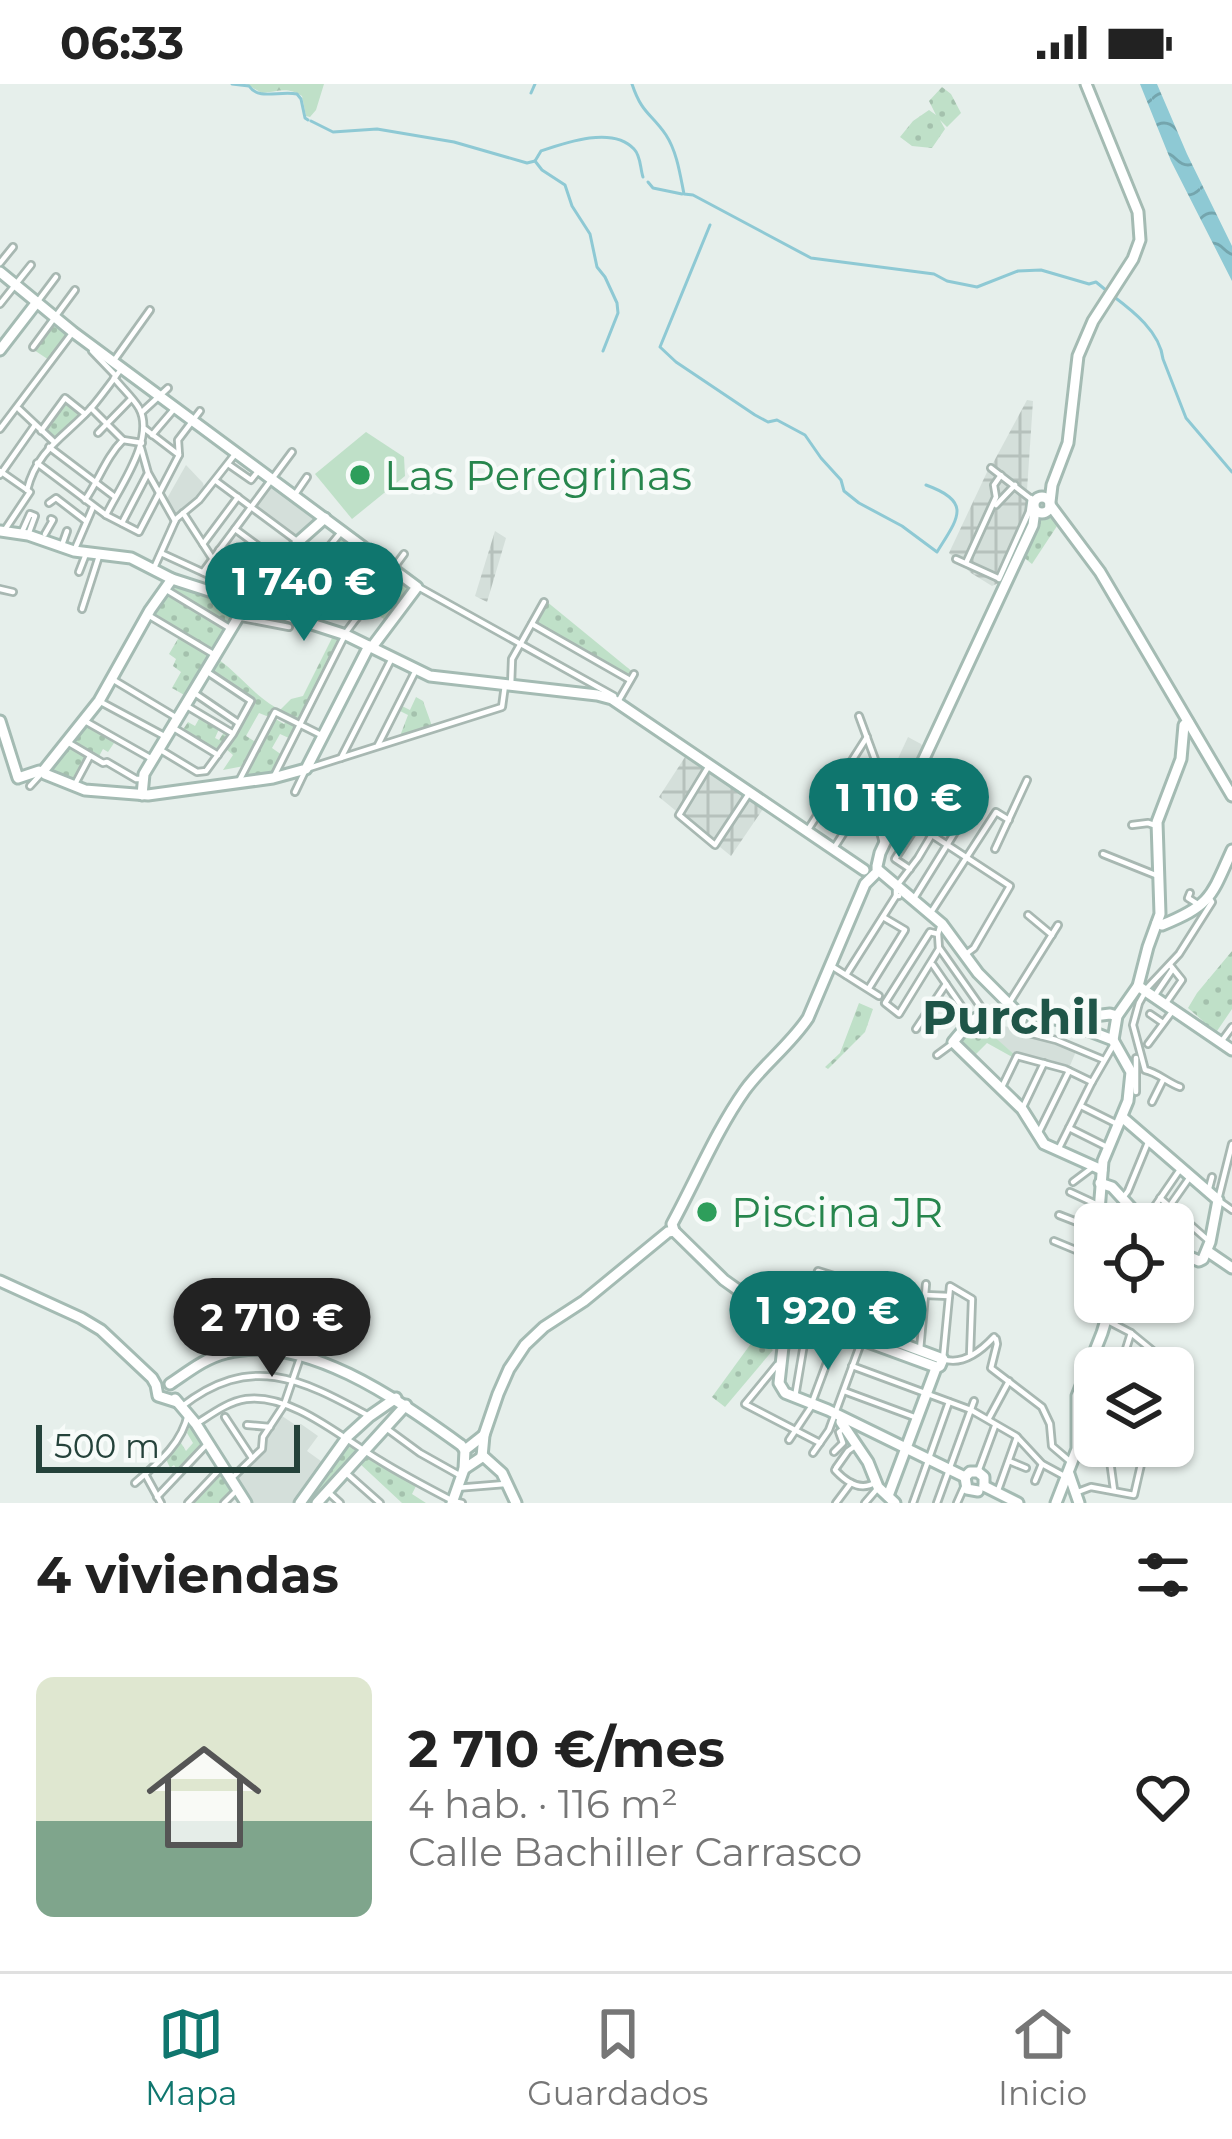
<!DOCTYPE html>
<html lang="es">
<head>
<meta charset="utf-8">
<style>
	:root { --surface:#fff; --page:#f6f6f6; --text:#222; --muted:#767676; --line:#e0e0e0; --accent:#0f766e }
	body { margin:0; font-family:Montserrat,sans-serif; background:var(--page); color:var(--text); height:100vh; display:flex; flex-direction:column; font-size:45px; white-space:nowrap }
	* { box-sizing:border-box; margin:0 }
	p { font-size:39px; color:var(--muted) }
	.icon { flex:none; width:66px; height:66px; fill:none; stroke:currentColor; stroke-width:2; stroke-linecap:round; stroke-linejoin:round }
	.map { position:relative; height:1419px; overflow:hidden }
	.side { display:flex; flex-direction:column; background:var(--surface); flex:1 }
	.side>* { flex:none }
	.controls { position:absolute; left:1074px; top:1119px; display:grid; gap:24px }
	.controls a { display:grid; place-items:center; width:120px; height:120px; border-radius:18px; background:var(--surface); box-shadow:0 3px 9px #0004; font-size:60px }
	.scale { position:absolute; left:36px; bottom:30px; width:264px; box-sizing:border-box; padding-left:12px; border:6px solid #24423a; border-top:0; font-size:33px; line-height:42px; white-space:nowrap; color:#24423a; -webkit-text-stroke:9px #f7fbf9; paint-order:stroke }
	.price { position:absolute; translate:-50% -102px; padding:0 27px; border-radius:42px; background:var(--accent); color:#fff; font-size:39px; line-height:78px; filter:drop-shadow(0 3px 6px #0008) }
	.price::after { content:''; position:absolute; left:50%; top:72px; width:36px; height:27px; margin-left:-18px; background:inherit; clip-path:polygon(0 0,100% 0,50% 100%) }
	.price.active { background:#222; color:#fff }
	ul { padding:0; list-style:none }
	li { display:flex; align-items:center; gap:36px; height:300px; padding:0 36px }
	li+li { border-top:3px solid var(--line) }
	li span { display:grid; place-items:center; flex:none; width:336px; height:240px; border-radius:18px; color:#555 }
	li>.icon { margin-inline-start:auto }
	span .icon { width:144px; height:144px; fill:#fffc; stroke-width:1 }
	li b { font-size:51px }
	h2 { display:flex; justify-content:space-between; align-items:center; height:144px; padding:0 36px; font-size:51px }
	.status { display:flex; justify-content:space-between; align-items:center; height:84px; padding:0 60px; background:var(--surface); direction:ltr }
	.status svg { height:33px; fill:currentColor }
	.menu { display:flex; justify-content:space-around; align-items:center; height:168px; border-top:3px solid var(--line); background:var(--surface); font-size:33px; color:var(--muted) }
	.menu a { display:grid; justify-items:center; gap:6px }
	.menu .active { color:var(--accent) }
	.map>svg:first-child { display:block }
</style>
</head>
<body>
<div class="status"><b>06:33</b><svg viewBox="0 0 49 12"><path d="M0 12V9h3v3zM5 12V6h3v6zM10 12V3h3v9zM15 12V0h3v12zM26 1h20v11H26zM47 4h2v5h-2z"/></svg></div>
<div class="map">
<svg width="1232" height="1419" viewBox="0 0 1232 1419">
	<defs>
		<pattern id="industrial-grid" width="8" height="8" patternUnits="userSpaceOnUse" patternTransform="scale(3)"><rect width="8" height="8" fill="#d4dfda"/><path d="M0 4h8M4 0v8" fill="none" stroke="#b6c1bc"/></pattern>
		<pattern id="grass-dots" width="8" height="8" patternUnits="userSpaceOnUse" patternTransform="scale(3)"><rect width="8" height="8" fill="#bfe0c8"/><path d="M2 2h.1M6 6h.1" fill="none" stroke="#a4c1ad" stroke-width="1.8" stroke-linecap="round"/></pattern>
		<pattern id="forest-firs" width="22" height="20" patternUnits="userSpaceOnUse" patternTransform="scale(3)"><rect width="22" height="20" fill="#bfe0c8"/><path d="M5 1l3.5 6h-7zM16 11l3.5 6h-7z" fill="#a4c1ad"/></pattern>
		<pattern id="water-waves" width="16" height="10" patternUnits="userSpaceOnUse" patternTransform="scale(3)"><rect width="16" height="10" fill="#8ec9d4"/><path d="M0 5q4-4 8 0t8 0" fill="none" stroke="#74a5ad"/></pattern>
	</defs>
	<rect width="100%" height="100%" fill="#e6efeb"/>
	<g fill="#d4dfda">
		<path d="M186,381L203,399L205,407L174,435L165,418Z"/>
		<path d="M272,399L321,435L298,455L253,423Z"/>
		<path d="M908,653L921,660L924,665L912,691L895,681Z"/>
		<path d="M997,941L1021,945L1020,949L1077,965L1069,984L1051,976L1049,978L1013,969L994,954Z"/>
		<path d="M282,1332L294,1340H301L318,1352L307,1367L325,1380L296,1419H250L234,1396L265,1366L266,1357Z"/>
	</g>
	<g fill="url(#industrial-grid)">
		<path d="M1027,316L1033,317L1027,406L992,381Z"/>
		<path d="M988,386L1029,413L1031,419L1029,439L1001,498L992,502L971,489L949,469Z"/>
		<path d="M495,447L506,454L487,518L475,512Z"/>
		<path d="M685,673L763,725L731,772L659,713Z"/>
	</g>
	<g fill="url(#grass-dots)">
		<path d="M942,3L951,10L961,29L947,43L940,36L945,45L932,64L912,62L900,53L913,37L929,26L936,31L929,17Z"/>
		<path d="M55,237L69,249L49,276L34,266Z"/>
		<path d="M66,317L82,330L54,355L44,346Z"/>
		<path d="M1052,433L1059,439L1032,480L1022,472L1037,438L1042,434Z"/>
		<path d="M341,452L364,468L348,492L324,473Z"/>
		<path d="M219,469L238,482L233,489L238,492L243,487L262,500L258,505L250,501L247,507L228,497L232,489L227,486L222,494L215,491L220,483L213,477Z"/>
		<path d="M393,489L414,503L388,538L378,531L375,534L365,527Z"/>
		<path d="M172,501L236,522L239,527L230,542L169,506Z"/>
		<path d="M166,509L228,546L215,568L151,530Z"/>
		<path d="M546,517L634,589L630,594L535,538Z"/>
		<path d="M334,550L343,553L299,637L279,627L291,615L303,612Z"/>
		<path d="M179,553L211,572L186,612L172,604L181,588L173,582L176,575L169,570Z"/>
		<path d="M218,575C240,591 253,610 275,623L269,633L259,629L246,652L257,659L244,682L223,686L233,671L225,664L254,617L210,586Z"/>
		<path d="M416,613L423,617L432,642L400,652L408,631L398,626L400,621L410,626Z"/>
		<path d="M200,633L219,645L215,654L219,656L224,648L229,651L217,668L182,647L188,638L195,642Z"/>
		<path d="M274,634L284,640L287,636L297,641L291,655L280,650L272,664L282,671L272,690L243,695Z"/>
		<path d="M85,641L114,659L108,668L103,665L98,674L72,658Z"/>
		<path d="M69,661L88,672L75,698L48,685Z"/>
		<path d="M1232,867V925L1215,950L1202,941L1203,937L1188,924L1197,909Z"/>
		<path d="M859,919L873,925L865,948L828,985L825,983L840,969Z"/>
		<path d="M974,935L1015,971L1014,974L987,959L974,972L956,958Z"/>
		<path d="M755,1254L773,1266L725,1323L712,1313Z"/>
		<path d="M190,1338L204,1359L179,1389L174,1381L170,1384L166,1375L181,1359L186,1367L193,1359L187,1349Z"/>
		<path d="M347,1358L360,1367L314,1419H304Z"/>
		<path d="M365,1371L417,1400L412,1410L426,1419H402L358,1378Z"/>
		<path d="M222,1389L232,1407L220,1419H193Z"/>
	</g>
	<path fill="url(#forest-firs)" d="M246,0H324L316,26L310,33L306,32L302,12C287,2 277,8 262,9Z"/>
	<path fill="#bfe0c8" d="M366,348L404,373L405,392L352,435L315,390Z"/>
	<path fill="url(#water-waves)" d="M1140,0H1157L1187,70L1232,162V197L1171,77Z"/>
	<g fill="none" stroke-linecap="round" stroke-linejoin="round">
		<g stroke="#8ec9d4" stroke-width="3">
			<path d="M232,0L249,2C259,17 280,6 297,10L301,15L305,34L308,36"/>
			<path d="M632,0C642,30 651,29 666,51C677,68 680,90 684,110L693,111L811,174L934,190L947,197L977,203L1018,187L1041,186L1089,200L1096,198L1107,207"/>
			<path d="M531,9L535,0"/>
			<path d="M311,37L333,48L377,45L454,58L527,79L535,77L542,86L565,101L572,122L590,150L597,183L605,193L617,219L618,229L603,267"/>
			<path d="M535,77L541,67C567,58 613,42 634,65C641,72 640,84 643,93"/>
			<path d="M648,98L653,104L682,110"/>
			<path d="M710,141L660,263L676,278L755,331L768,338L777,336L805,351L821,374L841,396L844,407L859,419L902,442L937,468C958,434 973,418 926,401"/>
			<path d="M1113,212C1133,227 1160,248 1163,275L1186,334L1232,388"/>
		</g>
		<defs>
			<g id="street">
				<path d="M0,179L13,163"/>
				<path d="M38,217L56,193"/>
				<path d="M0,220L31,181"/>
				<path d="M33,263L75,206"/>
				<path d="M92,267L116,292"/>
				<path d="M115,275L150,226"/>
				<path d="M91,324L123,356L142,359"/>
				<path d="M19,325L54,358"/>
				<path d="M142,328L168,304"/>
				<path d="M0,345L73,248"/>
				<path d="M145,345L179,371"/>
				<path d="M41,347L65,314L85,330"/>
				<path d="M98,349L131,315"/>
				<path d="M152,351L175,324"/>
				<path d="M49,363L115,413"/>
				<path d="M141,364L148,389L175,437"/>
				<path d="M37,379L106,431L139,448L179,371L178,356L200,327"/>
				<path d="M228,380L251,396L259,386"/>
				<path d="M991,384L1035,418"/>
				<path d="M0,387L30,408L4,447"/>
				<path d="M0,391L35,341"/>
				<path d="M216,397L371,512"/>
				<path d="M27,406C37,365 66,352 92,323C103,310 112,297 122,284"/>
				<path d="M294,412L307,393"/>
				<path d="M85,416C99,396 106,373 123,356"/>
				<path d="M49,419L56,414L86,437"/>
				<path d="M996,421L1015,401"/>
				<path d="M183,429L212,474"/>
				<path d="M106,431C119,404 156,354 139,324C133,314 122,304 114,294"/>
				<path d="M122,439L147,391"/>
				<path d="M235,445L281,479"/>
				<path d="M21,450L30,430L35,432L28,451"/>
				<path d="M45,450L53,436L51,435"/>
				<path d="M203,460L238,413"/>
				<path d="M61,464L67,447"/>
				<path d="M219,466L262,498"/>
				<path d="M74,467L93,423"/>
				<path d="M163,470L250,510"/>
				<path d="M956,475L998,494"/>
				<path d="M966,479L996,413L994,401L1001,391"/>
				<path d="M154,484L176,435L199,416L236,369"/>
				<path d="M79,488L86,470"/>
				<path d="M203,488L292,368"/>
				<path d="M348,495L361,479"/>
				<path d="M999,495L1029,428L1031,414"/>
				<path d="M420,504L614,612"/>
				<path d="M0,505L13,508"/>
				<path d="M165,505L231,545"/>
				<path d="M326,511L357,534"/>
				<path d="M82,525L99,472"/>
				<path d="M280,528L288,513L342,447"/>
				<path d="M148,531L215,571"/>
				<path d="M242,534L289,543"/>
				<path d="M306,537L341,490"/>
				<path d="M532,540L630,596"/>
				<path d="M112,595L177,634"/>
				<path d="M511,602L512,575L544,518"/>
				<path d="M193,608L237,638"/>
				<path d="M619,616L634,590"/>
				<path d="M99,617L166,653"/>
				<path d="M185,621L232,649"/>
				<path d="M859,632L880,689L878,741L883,759"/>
				<path d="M85,637L152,675"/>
				<path d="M172,643L218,671"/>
				<path d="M69,659L103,679L107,678L136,695H143"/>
				<path d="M378,661L416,586"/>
				<path d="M159,665L197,688L206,687L233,650L251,617L206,587"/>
				<path d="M341,674L392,574"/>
				<path d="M710,680L679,731L715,761L748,711"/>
				<path d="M923,688L903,732L1010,802L974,864L966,870"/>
				<path d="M273,694L347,547L404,470"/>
				<path d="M239,697L275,628L323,652"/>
				<path d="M30,702L40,691"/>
				<path d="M74,702L90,672"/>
				<path d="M295,708L306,685L502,623L505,601"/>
				<path d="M1132,741L1148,739L1157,742"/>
				<path d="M809,744L867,653"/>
				<path d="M834,764L857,728L879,725"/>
				<path d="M995,765L1027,696"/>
				<path d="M1103,770L1158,792"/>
				<path d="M910,785L895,775L944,699L922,688"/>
				<path d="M1190,809L1188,814L1196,819"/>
				<path d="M896,812V803L918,774L955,712L944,703"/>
				<path d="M913,816L965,732"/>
				<path d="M930,830L996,728L1009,736"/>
				<path d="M1028,831L1052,851"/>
				<path d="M938,850L930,848L885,919L899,930L939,865L938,850L940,843"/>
				<path d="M940,865L985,929"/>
				<path d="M933,881L971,936"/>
				<path d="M833,883L879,912"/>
				<path d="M846,891L896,812H899"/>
				<path d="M869,904L905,846L883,833"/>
				<path d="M1155,911L1172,886"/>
				<path d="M1011,916L1058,841"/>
				<path d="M1166,919L1182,896L1170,881"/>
				<path d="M1150,930L1163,939"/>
				<path d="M1024,934L1021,947L1056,956L1104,976"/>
				<path d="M916,945L946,900"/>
				<path d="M1221,958L1232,943"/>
				<path d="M1148,960L1171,929"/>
				<path d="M937,971L952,960"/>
				<path d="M1136,974V1008"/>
				<path d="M1002,1003L1017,972L1065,985L1092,998"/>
				<path d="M1180,1003C1168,999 1157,988 1145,986L1133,941L1139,919L1148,903L1179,870L1212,818L1210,815"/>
				<path d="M1152,1018L1163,996"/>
				<path d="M1081,1022L1119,1041"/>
				<path d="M1023,1023L1044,979"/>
				<path d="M1069,1044L1107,1063"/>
				<path d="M1038,1050L1069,987"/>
				<path d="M1232,1060L1218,1116L1232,1126"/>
				<path d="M1058,1066L1092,998L1114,960"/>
				<path d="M1073,1098L1093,1083"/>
				<path d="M1070,1108L1098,1121"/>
				<path d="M1208,1108L1212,1093"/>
				<path d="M1160,1114L1210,1158"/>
				<path d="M1122,1115L1128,1107L1149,1056"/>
				<path d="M1169,1123L1190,1093"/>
				<path d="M1059,1131L1095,1145"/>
				<path d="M1144,1138L1181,1084"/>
				<path d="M1165,1140L1174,1127"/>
				<path d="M1054,1157L1095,1174"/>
				<path d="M925,1211L949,1212"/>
				<path d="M809,1212L818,1187L888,1209L884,1237"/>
				<path d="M1116,1218L1117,1236"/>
				<path d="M843,1233L853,1198"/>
				<path d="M1106,1236L1131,1249L1175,1285"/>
				<path d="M843,1239L856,1199"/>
				<path d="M1115,1239L1130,1218"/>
				<path d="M996,1255L997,1260L991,1284L1042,1323L1050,1340L1052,1362L1072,1379"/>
				<path d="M920,1266L926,1200"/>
				<path d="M970,1272L972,1215L950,1202L943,1275C963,1282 981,1267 994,1253"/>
				<path d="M777,1281L745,1320L820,1359"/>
				<path d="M852,1282L971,1326L1016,1352L1042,1380L1066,1393"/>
				<path d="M1120,1284L1131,1249"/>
				<path d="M844,1307L917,1334"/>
				<path d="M795,1313L805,1254"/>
				<path d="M813,1316L838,1249"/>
				<path d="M181,1323C250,1269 300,1294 369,1332"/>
				<path d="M225,1333L252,1374"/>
				<path d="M989,1334L1009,1297"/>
				<path d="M196,1340C212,1330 227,1318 246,1315C291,1309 342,1354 379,1376C403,1391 428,1404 453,1417L462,1419"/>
				<path d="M247,1341L270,1343"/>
				<path d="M386,1344L420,1369L461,1392"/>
				<path d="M789,1356L813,1320"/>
				<path d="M1108,1362L1114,1406"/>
				<path d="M1139,1362L1158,1366"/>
				<path d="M834,1368L843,1359L839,1348L846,1343"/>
				<path d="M813,1369L829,1346L862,1256"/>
				<path d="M1009,1377L1026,1384"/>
				<path d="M836,1384L848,1367L858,1360"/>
				<path d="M835,1386C846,1398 861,1408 876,1398"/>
				<path d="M345,1388L380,1419"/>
				<path d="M978,1388L995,1342"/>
				<path d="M145,1390L161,1419"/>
				<path d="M232,1394L262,1365L263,1353L284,1321L299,1277"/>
				<path d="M1035,1397L1042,1380"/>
				<path d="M135,1399C158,1379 182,1360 188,1330"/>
				<path d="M456,1404L505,1400"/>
				<path d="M327,1407L340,1419"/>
				<path d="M997,1409L1017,1353"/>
				<path d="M1075,1409L1091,1403L1134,1411L1145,1363"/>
				<path d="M157,1413L208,1359"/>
				<path d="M188,1419L222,1383"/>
				<path d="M224,1419L237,1406"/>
				<path d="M836,1419L851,1399"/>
				<path d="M865,1419L877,1405"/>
				<path d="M913,1419L949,1318"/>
				<path d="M937,1419L974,1317"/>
				<path d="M957,1419L965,1401"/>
			</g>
			<g id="secondary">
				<path d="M0,188L73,248L417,503L372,563"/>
				<path d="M0,266L37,218"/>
				<circle cx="1042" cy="421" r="8"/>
				<path d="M1050,418L1052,401L1068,359L1078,272L1093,237L1133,175L1140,156L1138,128L1086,0"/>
				<path d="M1050,421L1100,488L1232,712"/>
				<path d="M0,447L28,451L74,467L131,474L172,495L346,551L430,592L597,611L612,615L864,786"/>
				<path d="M0,637L18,694L39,687"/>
				<path d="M44,686L99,617L150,526L172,495"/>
				<path d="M45,690L85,706L148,711L273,694L306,685L369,562"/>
				<path d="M142,711L144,690L245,522L298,458L325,434"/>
				<path d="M877,782L880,769L1033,441L1035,426"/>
				<path d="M877,785L942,840L978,889L1018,929L1061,936L1110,930L1117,932"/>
				<path d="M1157,839L1162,841C1211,821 1211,813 1232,766"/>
				<path d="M1138,902L1232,966"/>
				<path d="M1011,924C974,936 980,925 953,958L1022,1025L1044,1060L1102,1086"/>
				<path d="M1061,936L1113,956L1131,988L1128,1017L1103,1077L1098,1140"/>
				<path d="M1113,956L1117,932L1138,902L1148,863L1160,830L1157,738L1181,675L1184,641L1188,638"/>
				<path d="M1122,1033L1218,1116L1210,1158L1203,1175L1199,1177L1173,1166"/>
				<path d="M1100,1099L1112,1103L1146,1140"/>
				<path d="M674,1147L672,1140C696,1096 716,1047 745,1006C764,980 790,961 808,934L865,800L875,790"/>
				<path d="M674,1147L724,1196L776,1233"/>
				<path d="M1207,1167L1232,1184"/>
				<path d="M0,1197L81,1234L101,1246L152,1294L156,1301L158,1312L177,1318"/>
				<path d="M774,1231H779L784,1227L806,1224L943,1275L940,1282L936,1284L888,1412"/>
				<path d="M788,1235H805L936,1283"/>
				<path d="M786,1236L779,1299L785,1309L828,1326L965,1393"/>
				<path d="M170,1300C188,1288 205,1274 226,1269C305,1248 401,1318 461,1361L465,1366"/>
				<path d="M175,1315L196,1340L246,1419"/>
				<path d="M842,1334L841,1338L868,1378L878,1403L895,1419"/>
				<path d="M482,1371L502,1389L516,1419"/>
				<path d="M464,1385L482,1373L484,1351L498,1310L509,1285L525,1261L544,1243L584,1217L668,1148L674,1147"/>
				<path d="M1069,1390L1079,1419"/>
				<path d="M965,1393L970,1388H978L984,1393V1402"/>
				<path d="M965,1393L967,1405L978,1407"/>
				<path d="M984,1402L1018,1419"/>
				<path d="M300,1419L348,1352L370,1332L396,1314"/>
				<path d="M317,1419L406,1321"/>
				<path d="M452,1419L464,1385L465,1366L484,1351"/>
				<path d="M1056,1419L1077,1365V1312L1102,1249L1106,1236L1105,1218"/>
			</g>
		</defs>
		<use href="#street" stroke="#a8b8b2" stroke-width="10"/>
		<use href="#secondary" stroke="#a4bbb3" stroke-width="15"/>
		<use href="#street" stroke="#fff" stroke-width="4.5"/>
		<use href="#secondary" stroke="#fff" stroke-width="9"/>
	</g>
	<g fill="#2e9e5b" stroke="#f7fbf9" stroke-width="4.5">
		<circle cx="360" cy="391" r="12"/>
		<circle cx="707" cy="1128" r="12"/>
	</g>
	<g text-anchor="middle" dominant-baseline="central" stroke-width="9" stroke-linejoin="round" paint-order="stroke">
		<g font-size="42" fill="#27864d" stroke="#f7fbf9" text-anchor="start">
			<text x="384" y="391">Las Peregrinas</text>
			<text x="731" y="1128">Piscina JR</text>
		</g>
		<g font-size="48" font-weight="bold" fill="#1f5548" stroke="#f7fbf9">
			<text x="1011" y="933">Purchil</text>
		</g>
	</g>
</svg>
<div class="controls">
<a><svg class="icon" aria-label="locate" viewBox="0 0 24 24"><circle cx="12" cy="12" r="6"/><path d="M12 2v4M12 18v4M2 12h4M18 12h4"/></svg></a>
<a><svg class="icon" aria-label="layers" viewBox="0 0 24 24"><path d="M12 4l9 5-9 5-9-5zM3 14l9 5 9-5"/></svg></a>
</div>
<div class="scale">500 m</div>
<b class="price" style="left:304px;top:560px">1 740 €</b>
<b class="price" style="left:899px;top:776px">1 110 €</b>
<b class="price" style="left:828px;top:1289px">1 920 €</b>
<b class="price active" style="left:272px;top:1296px">2 710 €</b>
</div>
<section class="side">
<h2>4 viviendas<svg class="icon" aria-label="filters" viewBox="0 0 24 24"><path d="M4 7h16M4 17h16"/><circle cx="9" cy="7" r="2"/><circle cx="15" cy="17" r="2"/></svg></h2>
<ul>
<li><span style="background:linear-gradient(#dfe7d0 60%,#7fa58c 0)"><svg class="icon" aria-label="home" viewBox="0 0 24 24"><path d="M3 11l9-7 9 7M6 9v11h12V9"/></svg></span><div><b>2 710 €/mes</b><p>4 hab. · 116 m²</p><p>Calle Bachiller Carrasco</p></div><svg class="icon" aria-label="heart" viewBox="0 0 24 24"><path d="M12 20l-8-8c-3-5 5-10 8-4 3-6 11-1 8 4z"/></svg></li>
</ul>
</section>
<nav class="menu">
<a class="active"><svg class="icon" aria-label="map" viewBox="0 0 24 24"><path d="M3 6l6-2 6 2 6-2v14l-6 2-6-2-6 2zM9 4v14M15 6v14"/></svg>Mapa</a>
<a><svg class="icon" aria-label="saved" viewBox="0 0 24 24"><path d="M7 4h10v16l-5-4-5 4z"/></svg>Guardados</a>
<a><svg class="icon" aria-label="home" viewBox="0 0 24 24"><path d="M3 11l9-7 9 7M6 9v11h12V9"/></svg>Inicio</a>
</nav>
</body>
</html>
